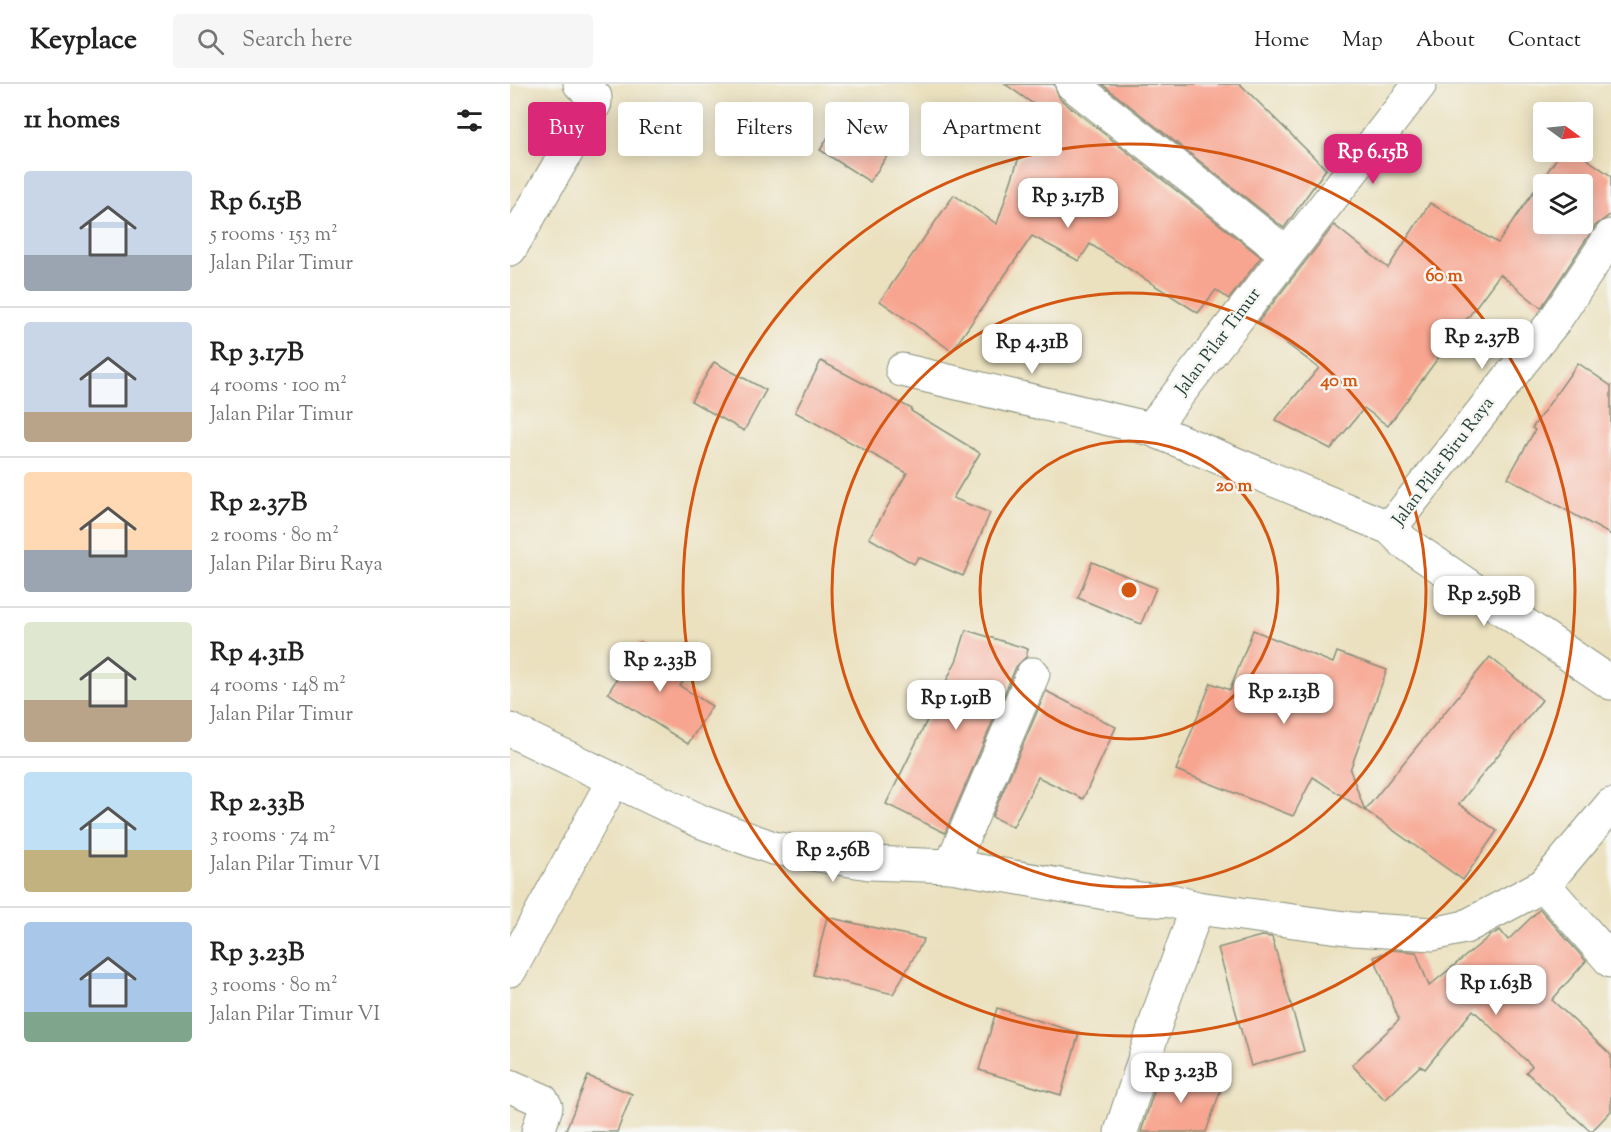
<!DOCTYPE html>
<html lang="en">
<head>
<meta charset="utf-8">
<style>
	:root { --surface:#fff; --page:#f6f6f6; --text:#222; --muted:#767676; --line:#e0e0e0; --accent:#db2777 }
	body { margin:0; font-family:"Sorts Mill Goudy",serif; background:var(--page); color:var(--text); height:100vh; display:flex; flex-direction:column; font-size:22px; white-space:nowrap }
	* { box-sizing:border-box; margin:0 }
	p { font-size:20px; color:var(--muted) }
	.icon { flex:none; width:33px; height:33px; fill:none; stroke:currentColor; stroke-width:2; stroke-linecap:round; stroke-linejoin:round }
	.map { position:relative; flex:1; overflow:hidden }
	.panel { display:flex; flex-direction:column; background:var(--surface); width:510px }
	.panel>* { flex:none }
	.guide { position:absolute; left:18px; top:18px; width:570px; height:54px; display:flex; gap:12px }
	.needle { width:39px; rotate:105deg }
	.fabs { position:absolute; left:1023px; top:18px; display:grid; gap:12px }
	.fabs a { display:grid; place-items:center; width:60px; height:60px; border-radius:6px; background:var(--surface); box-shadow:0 3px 15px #0003; font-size:30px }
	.price { position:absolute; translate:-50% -51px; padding:0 14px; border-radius:12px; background:#fff; color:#222; font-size:20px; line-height:39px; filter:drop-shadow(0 2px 3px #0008) }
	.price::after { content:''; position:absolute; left:50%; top:36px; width:18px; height:14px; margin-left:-9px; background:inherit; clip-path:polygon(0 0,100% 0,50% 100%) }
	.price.active { background:var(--accent); color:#fff }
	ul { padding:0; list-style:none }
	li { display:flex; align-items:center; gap:18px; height:150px; padding:0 24px }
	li+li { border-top:2px solid var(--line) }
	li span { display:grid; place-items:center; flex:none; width:168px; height:120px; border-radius:6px; color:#555 }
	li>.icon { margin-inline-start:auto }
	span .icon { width:72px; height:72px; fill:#fffc; stroke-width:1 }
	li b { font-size:26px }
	h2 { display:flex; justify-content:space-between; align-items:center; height:72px; padding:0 24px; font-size:26px }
	.pill { padding:0 21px; border-radius:6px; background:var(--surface); box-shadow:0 3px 15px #0003; font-size:21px; line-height:54px }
	.pill.active { background:var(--accent); color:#fff }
	header { display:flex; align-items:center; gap:36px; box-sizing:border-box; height:84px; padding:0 30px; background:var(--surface); border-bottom:2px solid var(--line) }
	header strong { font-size:28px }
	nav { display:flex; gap:33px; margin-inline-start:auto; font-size:21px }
	.search { width:420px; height:54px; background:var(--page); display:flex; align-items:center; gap:15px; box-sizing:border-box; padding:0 21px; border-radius:6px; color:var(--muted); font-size:22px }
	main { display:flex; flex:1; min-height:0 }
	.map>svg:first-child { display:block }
</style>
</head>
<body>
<header>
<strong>Keyplace</strong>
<div class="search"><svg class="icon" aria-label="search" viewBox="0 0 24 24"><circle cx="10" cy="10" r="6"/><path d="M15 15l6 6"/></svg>Search here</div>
<nav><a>Home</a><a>Map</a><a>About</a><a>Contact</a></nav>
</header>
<main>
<section class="panel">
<h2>11 homes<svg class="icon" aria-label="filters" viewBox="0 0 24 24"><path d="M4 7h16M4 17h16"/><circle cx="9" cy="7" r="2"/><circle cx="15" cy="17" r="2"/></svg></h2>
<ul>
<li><span style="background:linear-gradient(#c9d6e8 70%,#9aa5b1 0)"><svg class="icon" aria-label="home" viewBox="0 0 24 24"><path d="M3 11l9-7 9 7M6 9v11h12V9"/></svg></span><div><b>Rp 6.15B</b><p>5 rooms · 153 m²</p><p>Jalan Pilar Timur</p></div></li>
<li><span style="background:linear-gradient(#c9d6e8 75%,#b9a48a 0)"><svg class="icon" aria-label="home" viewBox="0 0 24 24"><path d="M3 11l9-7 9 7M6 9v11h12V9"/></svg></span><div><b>Rp 3.17B</b><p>4 rooms · 100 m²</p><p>Jalan Pilar Timur</p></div></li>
<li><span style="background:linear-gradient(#ffd9b3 65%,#9aa5b1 0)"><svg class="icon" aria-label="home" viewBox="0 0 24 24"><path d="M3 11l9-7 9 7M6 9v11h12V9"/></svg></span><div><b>Rp 2.37B</b><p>2 rooms · 80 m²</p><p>Jalan Pilar Biru Raya</p></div></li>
<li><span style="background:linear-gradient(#dfe7d0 65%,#b9a48a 0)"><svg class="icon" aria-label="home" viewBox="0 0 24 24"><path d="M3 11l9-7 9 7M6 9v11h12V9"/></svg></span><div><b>Rp 4.31B</b><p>4 rooms · 148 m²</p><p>Jalan Pilar Timur</p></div></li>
<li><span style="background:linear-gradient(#bfe0f5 65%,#c2b280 0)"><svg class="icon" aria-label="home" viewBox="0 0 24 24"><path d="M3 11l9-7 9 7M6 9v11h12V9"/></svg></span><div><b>Rp 2.33B</b><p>3 rooms · 74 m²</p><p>Jalan Pilar Timur VI</p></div></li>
<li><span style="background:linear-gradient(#a9c7e8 75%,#7fa58c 0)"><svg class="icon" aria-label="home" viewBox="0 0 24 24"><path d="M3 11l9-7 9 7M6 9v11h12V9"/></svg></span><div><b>Rp 3.23B</b><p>3 rooms · 80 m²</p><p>Jalan Pilar Timur VI</p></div></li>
</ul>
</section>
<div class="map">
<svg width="1101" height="1048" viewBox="0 0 1101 1048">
	<rect width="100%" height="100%" fill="#f6f6f2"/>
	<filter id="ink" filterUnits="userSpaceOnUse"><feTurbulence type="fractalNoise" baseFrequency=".0167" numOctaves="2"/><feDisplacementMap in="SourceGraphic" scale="12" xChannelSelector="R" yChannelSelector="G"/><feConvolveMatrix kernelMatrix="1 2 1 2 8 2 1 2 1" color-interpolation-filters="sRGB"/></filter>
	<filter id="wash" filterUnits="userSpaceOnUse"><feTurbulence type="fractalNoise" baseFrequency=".008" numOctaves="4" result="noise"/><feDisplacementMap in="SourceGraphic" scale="24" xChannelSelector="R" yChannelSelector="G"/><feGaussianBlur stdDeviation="1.35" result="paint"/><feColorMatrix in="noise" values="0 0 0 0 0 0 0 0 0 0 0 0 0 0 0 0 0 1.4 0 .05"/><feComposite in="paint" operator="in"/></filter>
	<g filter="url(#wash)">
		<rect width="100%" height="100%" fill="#ebe1bf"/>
		<g id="blocks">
			<g fill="#f7a590" fill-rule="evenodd">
				<path d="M495,0H544L550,15L751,173L719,215L706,206L688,229L580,160L569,177L522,152L442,267L370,217L444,111L487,140L508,76L549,38Z"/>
				<path d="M592,0H730L816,85L774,144Z"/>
				<path d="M333,30L383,63L360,98L310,66Z"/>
				<path d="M1051,68H1067L1101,92V130L1085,142L1031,224L990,190L878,342L854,324L821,365L765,336L809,284L748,238L824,141L878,184L920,119L988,159ZM1034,100H1072V140H1034Z"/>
				<path d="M311,277L402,325L401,327L470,369L443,414L480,429L453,492L408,473L404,480L359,454L397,389L285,328Z"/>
				<path d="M204,278L256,306L234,347L181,317Z"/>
				<path d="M1068,279L1101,302V451L998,394L1025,346L1022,344Z"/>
				<path d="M582,478L646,504L631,540L568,514Z"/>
				<path d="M456,546L518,565L516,573L506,583L435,749L376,720L447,575Z"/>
				<path d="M743,546L823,579L827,568L877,586L840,686L855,727L803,693L783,732L666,686L701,599L720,606Z"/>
				<path d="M130,558L179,589L170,602L202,622L178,660L98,609Z"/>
				<path d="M980,573L1032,616L949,720L987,747L953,796L855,726Z"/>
				<path d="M536,607L606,643L573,715L528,693L503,743L482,733Z"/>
				<path d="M1030,825L1076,877L1042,916L1101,971V1027L1081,1048L1016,988L1022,982L963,926L915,985L910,982L875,1016L842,981L889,936L864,873L882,866L906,868L919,902L981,851L990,846L998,856Z"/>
				<path d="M317,833L414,855L383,910L303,891Z"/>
				<path d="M751,852L762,853L794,967L741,982L708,864Z"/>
				<path d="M487,924L569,949L551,1011L469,986Z"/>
				<path d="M652,982L712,1002L696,1048H631Z"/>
				<path d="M78,992L122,1010L107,1048H55Z"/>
			</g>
		</g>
	</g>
	<g filter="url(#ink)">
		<use href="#blocks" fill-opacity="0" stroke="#858f7a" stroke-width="1.5"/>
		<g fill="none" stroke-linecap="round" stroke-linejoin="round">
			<defs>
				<g id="minor">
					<path d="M562,0L777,170"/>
					<path d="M910,0L641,345L880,444L894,458L1101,599"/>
					<path d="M0,165L85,19V13L70,0"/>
					<path d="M392,286L641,345"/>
					<path d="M880,444L1045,236L1101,152"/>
					<path d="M0,646L192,738L263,764L359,779L441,782L630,815L662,817L687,824"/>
					<path d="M441,782L523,590"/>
					<path d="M1034,801L1101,877"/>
					<path d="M0,886L103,697"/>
					<path d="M0,1002L32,1016L36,1023L28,1048"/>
					<path d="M611,1048L650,926L687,824L843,845L923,850L955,843L1034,801L1101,721"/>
				</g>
			</defs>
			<use href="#minor" stroke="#858f7a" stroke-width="35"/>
			<use href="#minor" stroke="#fff" stroke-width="33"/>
		</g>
	</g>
	<g fill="none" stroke="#d45610" stroke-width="3">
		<circle cx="619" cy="506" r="149"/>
		<circle cx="619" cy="506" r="297"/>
		<circle cx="619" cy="506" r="446"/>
	</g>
	<g text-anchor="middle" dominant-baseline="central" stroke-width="5" stroke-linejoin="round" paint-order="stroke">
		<g font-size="18" fill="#1f3d34" stroke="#f6f6f2">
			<text transform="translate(709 258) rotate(-53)">Jalan Pilar Timur</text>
			<text transform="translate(934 378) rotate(-53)">Jalan Pilar Biru Raya</text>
		</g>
	</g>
	<circle cx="619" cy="506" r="9" fill="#d45610" stroke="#f6f6f2" stroke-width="3"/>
	<g font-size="18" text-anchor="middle" font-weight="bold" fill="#d45610" stroke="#f6f6f2" stroke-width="5" stroke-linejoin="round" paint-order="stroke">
		<text x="934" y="197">60 m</text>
		<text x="829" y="302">40 m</text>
		<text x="724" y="407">20 m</text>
	</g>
</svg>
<div class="fabs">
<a><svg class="needle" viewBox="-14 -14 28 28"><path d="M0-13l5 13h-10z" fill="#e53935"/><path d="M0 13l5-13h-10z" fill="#767676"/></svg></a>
<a><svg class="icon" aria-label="layers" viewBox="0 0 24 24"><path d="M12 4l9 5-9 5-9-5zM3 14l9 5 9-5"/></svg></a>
</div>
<b class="price active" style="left:863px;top:101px">Rp 6.15B</b>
<b class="price" style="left:558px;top:145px">Rp 3.17B</b>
<b class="price" style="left:972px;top:286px">Rp 2.37B</b>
<b class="price" style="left:522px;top:291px">Rp 4.31B</b>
<b class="price" style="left:974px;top:543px">Rp 2.59B</b>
<b class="price" style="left:150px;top:609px">Rp 2.33B</b>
<b class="price" style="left:774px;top:641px">Rp 2.13B</b>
<b class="price" style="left:446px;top:647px">Rp 1.91B</b>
<b class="price" style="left:323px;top:799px">Rp 2.56B</b>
<b class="price" style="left:986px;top:932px">Rp 1.63B</b>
<b class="price" style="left:671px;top:1020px">Rp 3.23B</b>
<div class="guide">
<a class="pill active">Buy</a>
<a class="pill">Rent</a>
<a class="pill">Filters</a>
<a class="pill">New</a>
<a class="pill">Apartment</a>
</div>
</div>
</main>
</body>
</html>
